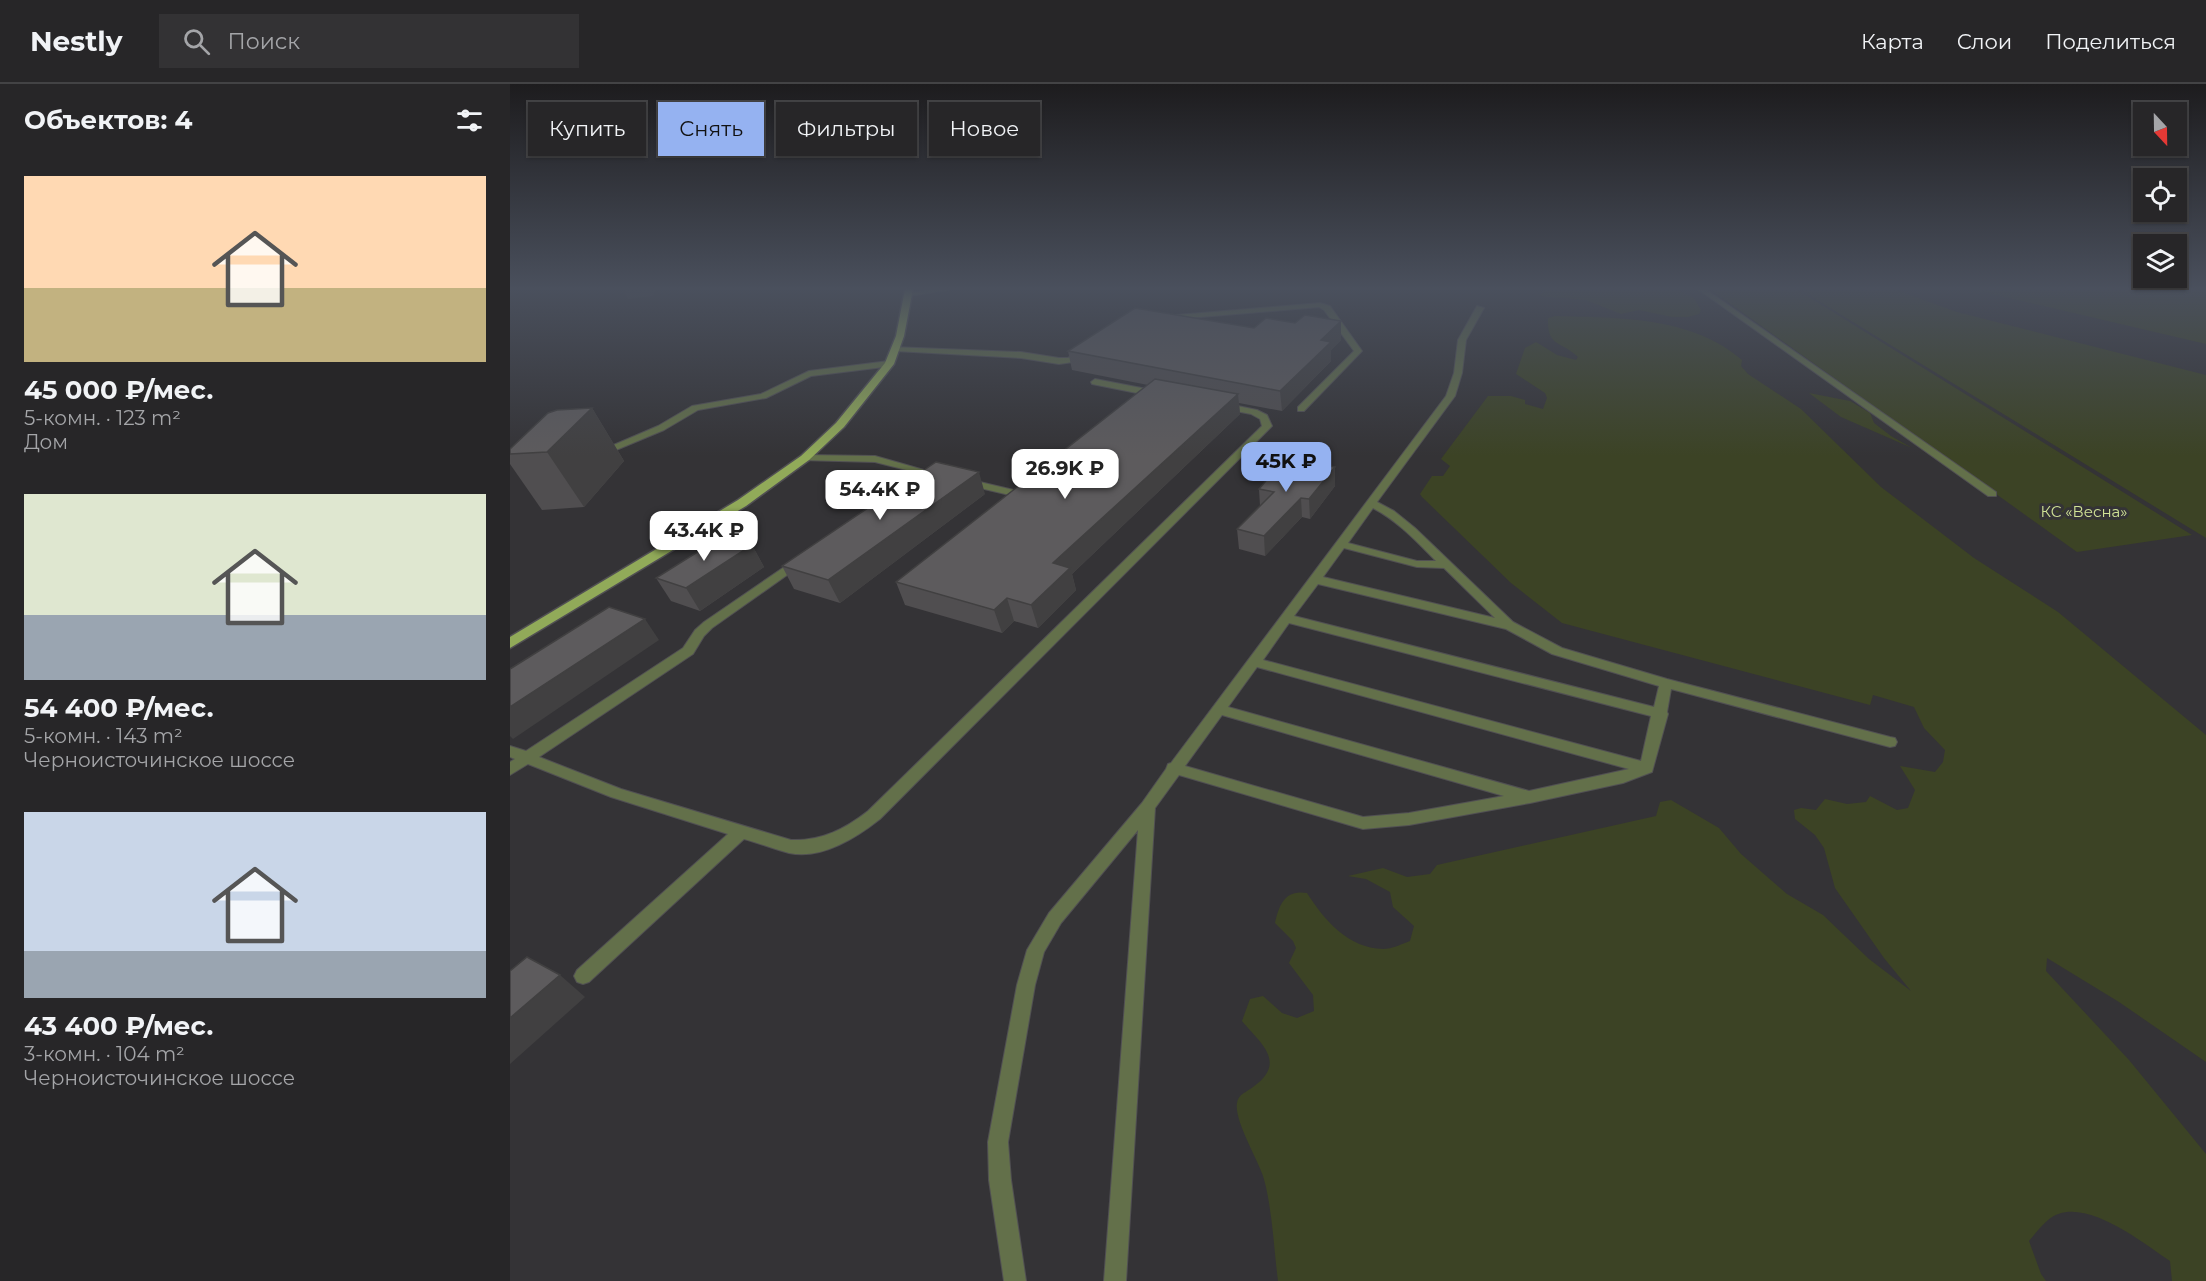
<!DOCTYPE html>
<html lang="ru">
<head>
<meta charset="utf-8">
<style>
	:root { --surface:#272628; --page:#333234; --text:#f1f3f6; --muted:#a4a5a8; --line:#434345; --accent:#95b2f1 }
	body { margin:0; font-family:Montserrat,sans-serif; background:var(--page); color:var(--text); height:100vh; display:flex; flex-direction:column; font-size:22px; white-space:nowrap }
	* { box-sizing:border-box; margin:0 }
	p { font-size:20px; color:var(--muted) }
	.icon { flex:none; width:33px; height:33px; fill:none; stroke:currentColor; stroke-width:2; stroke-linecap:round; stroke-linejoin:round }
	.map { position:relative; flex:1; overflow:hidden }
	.side { display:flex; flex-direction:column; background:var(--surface); width:510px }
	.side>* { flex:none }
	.top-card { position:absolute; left:18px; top:18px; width:570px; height:54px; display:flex; gap:12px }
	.needle { width:39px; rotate:158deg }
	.controls { position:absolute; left:1623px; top:18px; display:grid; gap:12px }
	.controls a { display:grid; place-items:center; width:54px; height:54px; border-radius:0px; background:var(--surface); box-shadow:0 2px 4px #0004,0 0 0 2px var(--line); font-size:30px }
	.price { position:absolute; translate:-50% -51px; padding:0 14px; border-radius:12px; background:#fff; color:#222; font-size:20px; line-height:39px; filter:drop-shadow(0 2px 3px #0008) }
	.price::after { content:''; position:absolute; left:50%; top:36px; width:18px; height:14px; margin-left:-9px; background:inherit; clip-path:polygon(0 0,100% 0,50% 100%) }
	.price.selected { background:var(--accent); color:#111 }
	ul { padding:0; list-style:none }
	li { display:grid; align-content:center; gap:12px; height:318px; padding:0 24px }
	li span { display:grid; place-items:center; height:186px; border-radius:0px; color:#555 }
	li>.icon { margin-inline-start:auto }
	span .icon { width:108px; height:108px; fill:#fffc; stroke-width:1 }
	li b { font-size:26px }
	h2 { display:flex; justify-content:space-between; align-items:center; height:72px; padding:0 24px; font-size:26px }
	.tag { padding:0 21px; border-radius:0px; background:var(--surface); box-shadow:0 2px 4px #0004,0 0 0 2px var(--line); font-size:21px; line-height:54px }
	.tag.selected { background:var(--accent); color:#111 }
	header { display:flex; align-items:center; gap:36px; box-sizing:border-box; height:84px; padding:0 30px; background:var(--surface); border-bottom:2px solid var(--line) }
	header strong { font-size:28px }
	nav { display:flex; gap:33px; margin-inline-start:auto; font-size:21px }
	.search { width:420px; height:54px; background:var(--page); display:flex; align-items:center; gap:15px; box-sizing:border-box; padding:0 21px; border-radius:0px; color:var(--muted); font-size:22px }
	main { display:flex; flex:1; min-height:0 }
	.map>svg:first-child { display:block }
</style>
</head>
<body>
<header>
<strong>Nestly</strong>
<div class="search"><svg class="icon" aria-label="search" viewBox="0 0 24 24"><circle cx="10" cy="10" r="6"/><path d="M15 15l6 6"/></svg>Поиск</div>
<nav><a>Карта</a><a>Слои</a><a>Поделиться</a></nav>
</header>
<main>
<section class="side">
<h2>Объектов: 4<svg class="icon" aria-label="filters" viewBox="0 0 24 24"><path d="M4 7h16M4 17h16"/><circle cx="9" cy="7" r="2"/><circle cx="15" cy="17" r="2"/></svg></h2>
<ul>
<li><span style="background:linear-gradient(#ffd9b3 60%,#c2b280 0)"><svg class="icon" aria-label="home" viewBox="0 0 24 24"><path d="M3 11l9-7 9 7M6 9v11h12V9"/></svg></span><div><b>45 000 ₽/мес.</b><p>5-комн. · 123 m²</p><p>Дом</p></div></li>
<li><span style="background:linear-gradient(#dfe7d0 65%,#9aa5b1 0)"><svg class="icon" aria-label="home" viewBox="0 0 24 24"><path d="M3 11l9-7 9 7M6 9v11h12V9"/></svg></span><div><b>54 400 ₽/мес.</b><p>5-комн. · 143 m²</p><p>Черноисточинское шоссе</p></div></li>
<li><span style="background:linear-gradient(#c9d6e8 75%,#9aa5b1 0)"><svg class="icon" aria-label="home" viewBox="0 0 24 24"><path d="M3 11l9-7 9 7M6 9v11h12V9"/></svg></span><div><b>43 400 ₽/мес.</b><p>3-комн. · 104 m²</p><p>Черноисточинское шоссе</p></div></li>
</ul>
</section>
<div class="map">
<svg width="1696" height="1197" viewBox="0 0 1696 1197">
	<rect width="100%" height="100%" fill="#343336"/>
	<g fill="#3c4325">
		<path d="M1036,205H1165L1183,213L1191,226L1189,230L1178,233H1162L1129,226L1111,230L1076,216L1029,212Z"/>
		<path d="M1200,205H1286L1682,451L1567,468Z"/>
		<path d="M1289,205H1383L1447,228L1696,291V454Z"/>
		<path d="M1464,205H1696V260L1474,208Z"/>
		<path d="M1045,232C1109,234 1181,232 1232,276L1231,282L1238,290L1291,325L1371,403L1464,474L1548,528L1696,651V978L1609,918L1537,874L1536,887L1619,976L1696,1070V1197H1662L1660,1177C1632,1158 1570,1108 1538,1136C1531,1142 1525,1150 1519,1157L1531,1190L1536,1197H768C764,1166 762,1121 753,1092C747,1074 724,1036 727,1019C728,1010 737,1008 743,1003C778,978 750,959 732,937L740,915L753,912L772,929L787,934L804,927L803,911L779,879L786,864L783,857L765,839C769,821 775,805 797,809C814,836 838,864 873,865C882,865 892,860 900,857L904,842L883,823L880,808L856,795L838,792L873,784L897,793L920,790L927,781L1146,732L1150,718L1161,716L1209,744L1231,770L1277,810L1313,831L1359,875L1401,907L1374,874L1325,804L1314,764L1305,751L1285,735L1284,726L1291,724L1306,726L1315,715L1337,720L1356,718L1360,712L1387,726L1398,724L1405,706L1390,682L1425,688L1433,678L1435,666L1414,644L1404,623L1363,611L1360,621L1052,539L1001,499L912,413L910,410L922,392H933L940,382L931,375L978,312H1001L1015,316V320L1033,325L1037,314L1035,309L1006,290L1015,264L1026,258L1047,271L1066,276L1068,273C1051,256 1037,264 1038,234Z"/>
		<path d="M1299,309L1340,317L1360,329L1364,339L1381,352L1402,364L1331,333Z"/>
	</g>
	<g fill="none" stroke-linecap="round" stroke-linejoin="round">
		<defs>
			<g id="service">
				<path d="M424,205H443L399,212L395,210Z"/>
				<path d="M1188,205H1195L1486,408V412H1478Z"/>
				<path d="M810,219L820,222L852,267L794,327H788V323L844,267L814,226L809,223L655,236L651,234L655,232Z"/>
				<path d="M967,222L974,224L956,256L952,289L945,312L867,418L884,427L905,444L1003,538L1052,564L1157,595L1380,653L1385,654L1387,658L1385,662L1380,663L1161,605L1157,628L1158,630L1142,688L1113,699L1020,719L899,741L853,745L669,691L645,724L616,1197H594L628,746L551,839L534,868L525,901L498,1058L501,1096L516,1197H494L479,1096L478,1058L507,901L517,866L539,829L632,719L656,685L658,680L661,679L936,312L944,289L948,256ZM863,424C888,437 907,458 926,477H907L838,459ZM834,464L907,483L934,484L985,534L813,493ZM808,500L996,545L1042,570L1149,602L1144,623L784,532ZM779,539L1141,632L1131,677L753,576ZM747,583L1119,685L1019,707L718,623ZM712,631L994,712L899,729L853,733L675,682Z"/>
				<path d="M382,263L511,268L549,274H558L575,265L579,267L563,278L549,280L511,274L385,267L381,265Z"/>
				<path d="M379,277L382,278V282L301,292L256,314L188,326L154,346L94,371H86L85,369L148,342L182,322L251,310L299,287Z"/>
				<path d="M585,295L647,307L651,310L647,313L582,300L581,298Z"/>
				<path d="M713,319L747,326L757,331L762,342L370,735C346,754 311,776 279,769C264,765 249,759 234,755L79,898L73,900L67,898L64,892L67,886L218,750L101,713L18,680L0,691V678L5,675L0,673V662L16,667L173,564L185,546L194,538L286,475H294L296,477L294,479L202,544L194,552L183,570L29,673L111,705L281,756C312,757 335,745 358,727L752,342L750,335L741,330L710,324L708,322Z"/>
				<path d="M295,371L365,372L421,388L416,391L365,378L291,376L290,374Z"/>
				<path d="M457,395L521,410L522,412L517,415L453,400L452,398Z"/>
			</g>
			<path id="primary" d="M395,205H403L394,252L384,280L334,343L299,376L236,422L0,564V553L228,416L291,372L326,339L375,279L386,252Z"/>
		</defs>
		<use href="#service" stroke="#515053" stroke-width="2"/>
		<use href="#primary" stroke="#515053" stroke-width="3"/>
		<use href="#service" fill="#63704a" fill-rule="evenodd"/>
		<use href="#primary" fill="#91aa59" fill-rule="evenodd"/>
	</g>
	<g fill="#504e50">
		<path d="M744,244L831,256L821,266V277L772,327L729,319L730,330L562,490L566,506L528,544L504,537L492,549L395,521L386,498L638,301L562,286L558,267Z"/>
		<path d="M82,324L114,377L74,423L32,426L0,380V365Z"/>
		<path d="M825,383V402L800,435L792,433L755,472L729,465L727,445L750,422L749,405Z"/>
		<path d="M475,410L330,519L284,505L272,482Z"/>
		<path d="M242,461L254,483L190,527L161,517L146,494Z"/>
	</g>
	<g fill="#414041">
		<path d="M113,205H146L143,212L118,215Z"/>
		<path d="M831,237V256L821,266V277L772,327L770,307L811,256Z"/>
		<path d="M728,310L730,330L562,490L566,506L528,544L521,521L543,479Z"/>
		<path d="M82,324L114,377L74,423L37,368Z"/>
		<path d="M825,383V402L800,435L799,415Z"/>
		<path d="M469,388L475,410L330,519L318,496Z"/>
		<path d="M791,414L792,433L755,472L754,452Z"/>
		<path d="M242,461L254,483L190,527L176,504Z"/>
		<path d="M497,514L504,537L492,549L484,526Z"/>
		<path d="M135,535L149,556L3,655L0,652V623Z"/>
		<path d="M50,891L75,913L0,980V934Z"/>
	</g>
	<g fill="#5d5b5d" stroke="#414041" stroke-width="1.5">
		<path d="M625,224L744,244L756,234L785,239L795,231L831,237L811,256L821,258L770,307L558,267Z"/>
		<path d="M645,295L728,310L543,479L560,484L521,521L497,514L484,526L386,498Z"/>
		<path d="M82,324L37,368L0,370V365L38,329L47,326Z"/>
		<path d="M776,373L825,383L799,415L791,414L754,452L727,445L764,408L749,405Z"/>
		<path d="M426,378L469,388L318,496L272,482Z"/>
		<path d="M213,452L242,461L176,504L146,494Z"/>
		<path d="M99,523L135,535L0,623V585Z"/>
		<path d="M17,873L50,891L0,934V887Z"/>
	</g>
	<linearGradient id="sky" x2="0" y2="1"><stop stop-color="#1d1c1e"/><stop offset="0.55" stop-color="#4a505d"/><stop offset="1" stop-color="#4a505d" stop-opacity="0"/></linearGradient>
	<rect width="1696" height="372" fill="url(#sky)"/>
	<g text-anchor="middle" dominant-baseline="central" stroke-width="6" stroke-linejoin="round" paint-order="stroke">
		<g font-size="15" fill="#d1e396" stroke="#343336">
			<text x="1574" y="427">КС «Весна»</text>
		</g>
	</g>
</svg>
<div class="controls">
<a><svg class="needle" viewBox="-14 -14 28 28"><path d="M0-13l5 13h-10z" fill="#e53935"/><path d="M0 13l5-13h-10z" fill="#a4a5a8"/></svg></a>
<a><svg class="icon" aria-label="locate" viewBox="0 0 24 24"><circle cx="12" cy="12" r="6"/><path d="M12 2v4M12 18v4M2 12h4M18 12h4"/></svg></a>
<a><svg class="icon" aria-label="layers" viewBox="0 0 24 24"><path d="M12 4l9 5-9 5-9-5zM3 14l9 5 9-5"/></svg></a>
</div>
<b class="price selected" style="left:776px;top:409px">45K ₽</b>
<b class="price" style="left:555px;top:416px">26.9K ₽</b>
<b class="price" style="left:370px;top:437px">54.4K ₽</b>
<b class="price" style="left:194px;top:478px">43.4K ₽</b>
<div class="top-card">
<a class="tag">Купить</a>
<a class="tag selected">Снять</a>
<a class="tag">Фильтры</a>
<a class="tag">Новое</a>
</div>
</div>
</main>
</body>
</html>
